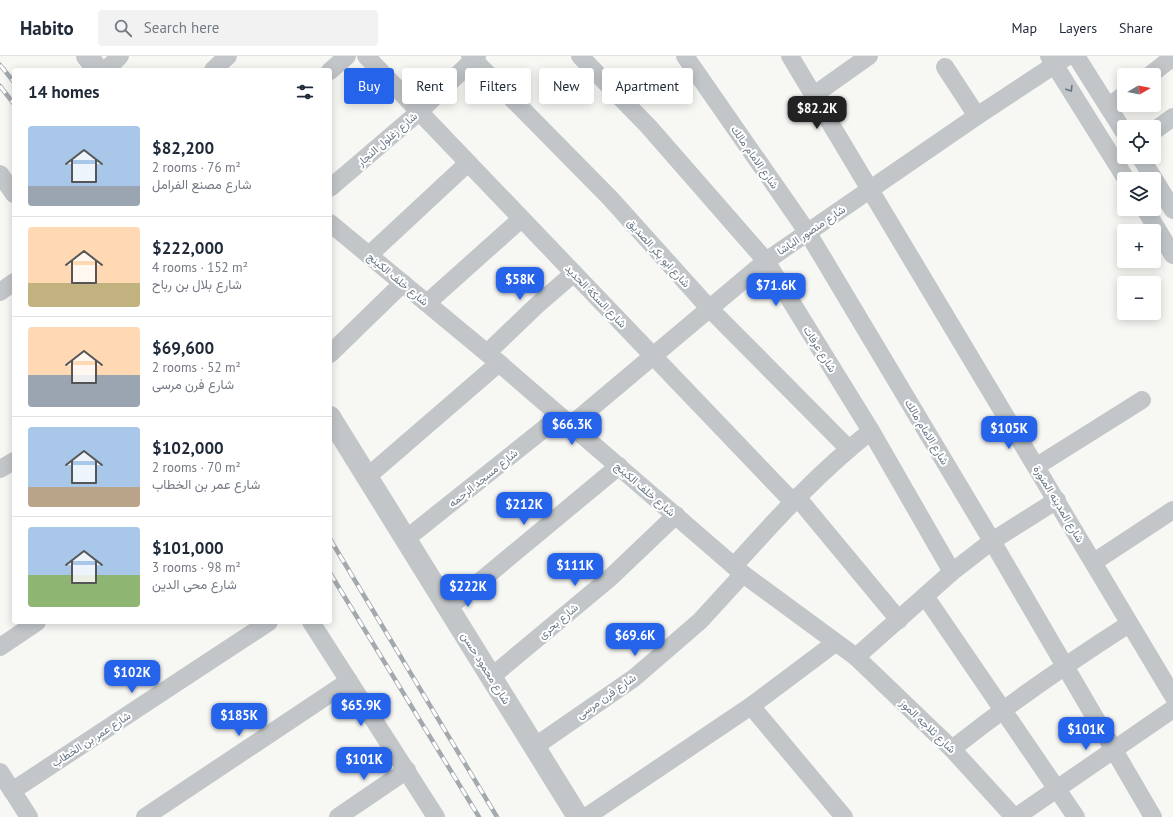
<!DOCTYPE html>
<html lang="en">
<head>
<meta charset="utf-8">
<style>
	:root { --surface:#fff; --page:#f2f2f3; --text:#1f2937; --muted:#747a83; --line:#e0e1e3; --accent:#2563eb }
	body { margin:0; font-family:"PT Sans",Vazirmatn,sans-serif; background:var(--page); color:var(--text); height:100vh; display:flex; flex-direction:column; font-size:15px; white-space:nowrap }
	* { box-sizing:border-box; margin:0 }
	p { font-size:13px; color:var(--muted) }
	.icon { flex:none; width:22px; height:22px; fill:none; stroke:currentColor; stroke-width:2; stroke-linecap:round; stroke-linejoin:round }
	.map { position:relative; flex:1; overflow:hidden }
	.details { position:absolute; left:12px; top:12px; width:320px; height:556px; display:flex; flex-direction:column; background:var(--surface); border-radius:4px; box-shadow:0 2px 10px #0003 }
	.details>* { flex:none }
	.banner { position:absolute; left:344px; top:12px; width:380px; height:36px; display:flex; gap:8px }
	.needle { width:26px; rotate:80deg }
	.fabs { position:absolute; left:1117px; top:12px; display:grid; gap:8px }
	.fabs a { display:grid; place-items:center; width:44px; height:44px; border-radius:4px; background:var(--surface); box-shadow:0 2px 10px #0003; font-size:20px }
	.price { position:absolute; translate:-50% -34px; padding:0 9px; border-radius:8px; background:var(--accent); color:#fff; font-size:13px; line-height:26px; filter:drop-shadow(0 1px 2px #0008) }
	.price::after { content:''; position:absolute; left:50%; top:24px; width:12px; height:9px; margin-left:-6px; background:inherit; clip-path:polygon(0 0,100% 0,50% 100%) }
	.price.active { background:#222; color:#fff }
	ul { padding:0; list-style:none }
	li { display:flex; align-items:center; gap:12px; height:100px; padding:0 16px }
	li+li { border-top:1px solid var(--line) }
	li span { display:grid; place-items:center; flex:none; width:112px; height:80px; border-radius:4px; color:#555 }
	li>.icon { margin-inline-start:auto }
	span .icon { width:48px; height:48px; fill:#fffc; stroke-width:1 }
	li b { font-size:17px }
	h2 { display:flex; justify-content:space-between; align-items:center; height:48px; padding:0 16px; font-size:17px }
	.tag { padding:0 14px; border-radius:4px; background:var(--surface); box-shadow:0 2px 10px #0003; font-size:14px; line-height:36px }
	.tag.active { background:var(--accent); color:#fff }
	header { display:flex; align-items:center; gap:24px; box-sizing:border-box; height:56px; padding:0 20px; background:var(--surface); border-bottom:1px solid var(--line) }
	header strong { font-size:19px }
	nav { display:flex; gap:22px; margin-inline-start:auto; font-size:14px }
	.search { width:280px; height:36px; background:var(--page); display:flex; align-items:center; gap:10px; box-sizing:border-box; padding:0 14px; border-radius:4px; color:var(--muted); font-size:15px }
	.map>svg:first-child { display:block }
</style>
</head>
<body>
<header>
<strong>Habito</strong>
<div class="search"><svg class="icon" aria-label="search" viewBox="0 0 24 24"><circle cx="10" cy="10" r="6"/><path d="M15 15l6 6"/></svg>Search here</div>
<nav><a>Map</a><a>Layers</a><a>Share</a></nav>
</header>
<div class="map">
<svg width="1173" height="761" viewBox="0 0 1173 761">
	<rect width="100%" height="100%" fill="#f7f7f4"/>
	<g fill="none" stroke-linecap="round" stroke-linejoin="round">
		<g stroke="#c2c6c9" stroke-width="18">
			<path d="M366,0L792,445"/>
			<path d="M470,0L610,142L709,252L849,393"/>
			<path d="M580,0L649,71L766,205L871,375L952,516"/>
			<path d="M685,0L808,177L992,485L1153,761"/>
			<path d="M790,0L1173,640"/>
			<path d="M1049,0L1126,123"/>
			<path d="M1076,0L1124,76"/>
			<path d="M945,11L977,60"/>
			<path d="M106,14L120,0"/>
			<path d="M213,14L228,0"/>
			<path d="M330,15L347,0"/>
			<path d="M1150,19L1173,1"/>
			<path d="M814,39L869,0"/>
			<path d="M1108,51L1124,39"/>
			<path d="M1154,75L1173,61"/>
			<path d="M1140,101L1154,123"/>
			<path d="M0,118L14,138"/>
			<path d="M1154,123L1173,154"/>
			<path d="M330,132L419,56L477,0"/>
			<path d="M1145,153L1173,199"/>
			<path d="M330,167L499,307L743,518L856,601L952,693L1014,761"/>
			<path d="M369,199L468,107"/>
			<path d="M0,236L14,226"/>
			<path d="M427,247L521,163"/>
			<path d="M487,297L536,250L574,217"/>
			<path d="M330,298L403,227"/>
			<path d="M571,369L766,205L977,60L1068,0"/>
			<path d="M1037,410L1142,344"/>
			<path d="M0,413L14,405"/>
			<path d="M367,421L499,307"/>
			<path d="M797,441L899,564"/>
			<path d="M406,483L560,360"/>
			<path d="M1094,506L1173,454"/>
			<path d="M734,510C777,462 820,415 871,375"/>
			<path d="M925,540L1076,761"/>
			<path d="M448,552L619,410"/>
			<path d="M311,566L436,761"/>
			<path d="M0,591L37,566"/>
			<path d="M856,601L952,516L992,485L1057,444"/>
			<path d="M491,621L611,521L676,459"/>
			<path d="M751,650L844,761"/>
			<path d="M534,691L634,622L700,565L743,518"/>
			<path d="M952,693C1009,648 1068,607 1129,568"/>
			<path d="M0,716L29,761"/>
			<path d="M12,735L269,566"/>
			<path d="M145,761L349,625"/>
			<path d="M338,761L407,714"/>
			<path d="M586,761L751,650L835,587"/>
			<path d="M1016,761L1173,653"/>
		</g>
		<g stroke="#c2c6c9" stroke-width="22">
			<path d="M87,0L98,14"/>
			<path d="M330,361L578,761"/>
		</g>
		<defs>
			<g id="rail">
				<path d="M0,9L14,26"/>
				<path d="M0,30L14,48"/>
				<path d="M330,483L497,761"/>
				<path d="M330,517L479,761"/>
			</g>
		</defs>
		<use href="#rail" stroke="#a3a9ae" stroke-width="4.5"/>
		<use href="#rail" stroke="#fff" stroke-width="3" stroke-dasharray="9" stroke-linecap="butt"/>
	</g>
	<defs><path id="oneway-chevron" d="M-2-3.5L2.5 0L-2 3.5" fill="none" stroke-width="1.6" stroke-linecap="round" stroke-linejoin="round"/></defs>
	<use stroke="#677784" href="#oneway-chevron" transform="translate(1070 33) rotate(58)"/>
	<g text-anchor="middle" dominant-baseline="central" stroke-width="4" stroke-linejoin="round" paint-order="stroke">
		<g font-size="11" fill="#677784" stroke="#fff">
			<text transform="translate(387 83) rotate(-41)">شارع زغلول النجار</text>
			<text transform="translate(755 101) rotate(55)">شارع الامام مالك</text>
			<text transform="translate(811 174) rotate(-34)">شارع منصور الباشا</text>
			<text transform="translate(659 197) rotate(48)">شارع ابو بكر الصديق</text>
			<text transform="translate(398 223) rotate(40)">شارع خلف الكينج</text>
			<text transform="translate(596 240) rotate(46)">شارع السكة الحديد</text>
			<text transform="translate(820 293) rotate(58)">شارع عرفات</text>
			<text transform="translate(927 376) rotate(59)">شارع الامام مالك</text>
			<text transform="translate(483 422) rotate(-39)">شارع مسجد الرحمه</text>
			<text transform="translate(645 433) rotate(41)">شارع خلف الكينج</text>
			<text transform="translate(1059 448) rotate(59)">شارع المدينه المنورة</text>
			<text transform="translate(558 565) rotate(-40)">شارع بحرى</text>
			<text transform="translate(486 612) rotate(58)">شارع محمود حسن</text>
			<text transform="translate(606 640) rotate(-35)">شارع فرن مرسى</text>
			<text transform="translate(928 670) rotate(44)">شارع ثلاجه الموز</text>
			<text transform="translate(91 683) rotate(-33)">شارع عمر بن الخطاب</text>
		</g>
	</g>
</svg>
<div class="fabs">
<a><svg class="needle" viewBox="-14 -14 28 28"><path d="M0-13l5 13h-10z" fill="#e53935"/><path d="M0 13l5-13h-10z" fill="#747a83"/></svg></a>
<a><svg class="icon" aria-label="locate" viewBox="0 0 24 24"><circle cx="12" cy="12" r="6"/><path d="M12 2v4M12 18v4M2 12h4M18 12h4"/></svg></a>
<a><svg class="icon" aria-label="layers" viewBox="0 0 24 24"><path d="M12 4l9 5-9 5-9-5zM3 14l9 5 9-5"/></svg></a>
<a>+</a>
<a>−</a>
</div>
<b class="price active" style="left:817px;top:74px">$82.2K</b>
<b class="price" style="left:520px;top:245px">$58K</b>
<b class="price" style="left:776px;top:251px">$71.6K</b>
<b class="price" style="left:572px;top:390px">$66.3K</b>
<b class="price" style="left:1009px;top:394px">$105K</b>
<b class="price" style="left:524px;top:470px">$212K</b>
<b class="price" style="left:575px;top:531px">$111K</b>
<b class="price" style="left:468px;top:552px">$222K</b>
<b class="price" style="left:635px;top:601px">$69.6K</b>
<b class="price" style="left:132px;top:638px">$102K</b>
<b class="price" style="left:361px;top:671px">$65.9K</b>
<b class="price" style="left:239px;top:681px">$185K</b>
<b class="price" style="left:1086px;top:695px">$101K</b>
<b class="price" style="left:364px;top:725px">$101K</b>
<div class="banner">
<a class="tag active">Buy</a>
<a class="tag">Rent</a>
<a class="tag">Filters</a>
<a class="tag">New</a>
<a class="tag">Apartment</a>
</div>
<section class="details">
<h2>14 homes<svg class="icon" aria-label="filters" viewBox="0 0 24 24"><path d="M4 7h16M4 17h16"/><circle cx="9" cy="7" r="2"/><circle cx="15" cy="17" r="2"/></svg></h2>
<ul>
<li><span style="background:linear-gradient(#a9c7e8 75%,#9aa5b1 0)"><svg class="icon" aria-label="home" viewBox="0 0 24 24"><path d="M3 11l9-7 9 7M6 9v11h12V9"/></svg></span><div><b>$82,200</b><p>2 rooms · 76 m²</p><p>شارع مصنع الفرامل</p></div></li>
<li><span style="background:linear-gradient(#ffd9b3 70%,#c2b280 0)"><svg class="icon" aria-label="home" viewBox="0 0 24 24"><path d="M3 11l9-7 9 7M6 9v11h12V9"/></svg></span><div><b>$222,000</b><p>4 rooms · 152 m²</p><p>شارع بلال بن رباح</p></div></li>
<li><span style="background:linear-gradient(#ffd9b3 60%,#9aa5b1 0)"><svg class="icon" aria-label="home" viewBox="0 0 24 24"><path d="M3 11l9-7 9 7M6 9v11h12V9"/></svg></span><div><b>$69,600</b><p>2 rooms · 52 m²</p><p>شارع فرن مرسى</p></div></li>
<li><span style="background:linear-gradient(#a9c7e8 75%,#b9a48a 0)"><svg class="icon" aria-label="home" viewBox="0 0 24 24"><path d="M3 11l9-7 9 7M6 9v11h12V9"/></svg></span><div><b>$102,000</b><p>2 rooms · 70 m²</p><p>شارع عمر بن الخطاب</p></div></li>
<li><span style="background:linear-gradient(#a9c7e8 60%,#8fb573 0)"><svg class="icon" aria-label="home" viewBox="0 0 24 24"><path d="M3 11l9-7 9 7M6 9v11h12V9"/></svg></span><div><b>$101,000</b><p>3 rooms · 98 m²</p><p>شارع محى الدين</p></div></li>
</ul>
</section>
</div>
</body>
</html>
